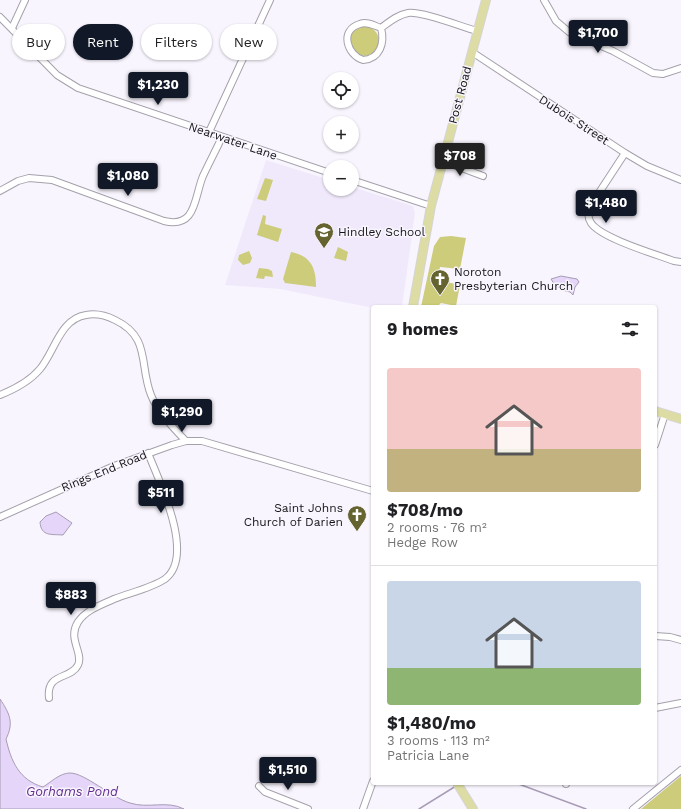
<!DOCTYPE html>
<html lang="en">
<head>
<meta charset="utf-8">
<style>
	:root { --surface:#fff; --page:#f6f6f6; --text:#202124; --muted:#757577; --line:#e0e0e0; --accent:#111827 }
	body { margin:0; font-family:"Work Sans",sans-serif; background:var(--page); color:var(--text); height:100vh; display:flex; flex-direction:column; font-size:15px; white-space:nowrap }
	* { box-sizing:border-box; margin:0 }
	p { font-size:13px; color:var(--muted) }
	.icon { flex:none; width:22px; height:22px; fill:none; stroke:currentColor; stroke-width:2; stroke-linecap:round; stroke-linejoin:round }
	.map { position:relative; flex:1; overflow:hidden }
	.panel { position:absolute; left:371px; top:305px; width:286px; height:480px; display:flex; flex-direction:column; background:var(--surface); border-radius:4px; box-shadow:0 1px 3px #0004 }
	.panel>* { flex:none }
	.banner { position:absolute; left:12px; top:24px; width:299px; height:36px; display:flex; gap:8px }
	.tools { position:absolute; left:323px; top:72px; display:grid; gap:8px }
	.tools a { display:grid; place-items:center; width:36px; height:36px; border-radius:50%; background:var(--surface); box-shadow:0 1px 3px #0004; font-size:20px }
	.price { position:absolute; translate:-50% -34px; padding:0 9px; border-radius:4px; background:var(--accent); color:#fff; font-size:13px; line-height:26px; filter:drop-shadow(0 1px 2px #0008) }
	.price::after { content:''; position:absolute; left:50%; top:24px; width:12px; height:9px; margin-left:-6px; background:inherit; clip-path:polygon(0 0,100% 0,50% 100%) }
	.price.current { background:#222; color:#fff }
	ul { padding:0; list-style:none }
	li { display:grid; align-content:center; gap:8px; height:212px; padding:0 16px }
	li+li { border-top:1px solid var(--line) }
	li span { display:grid; place-items:center; height:124px; border-radius:4px; color:#555 }
	li>.icon { margin-inline-start:auto }
	span .icon { width:72px; height:72px; fill:#fffc; stroke-width:1 }
	li b { font-size:17px }
	h2 { display:flex; justify-content:space-between; align-items:center; height:48px; padding:0 16px; font-size:17px }
	.pill { padding:0 14px; border-radius:18px; background:var(--surface); box-shadow:0 1px 3px #0004; font-size:14px; line-height:36px }
	.pill.current { background:var(--accent); color:#fff }
	.map>svg:first-child { display:block }
</style>
</head>
<body>
<div class="map">
<svg width="681" height="809" viewBox="0 0 681 809">
	<rect width="100%" height="100%" fill="#f9f5fe"/>
	<path fill="#f0e9fb" d="M266,160L330,180V189H352V187L413,206L415,213L402,307L373,308L280,289L225,285Z"/>
	<g fill="#cccc7a">
		<circle cx="364" cy="41" r="15"/>
		<path d="M265,178L273,180L266,201L257,199Z"/>
		<path d="M263,215L266,216L265,224L282,229L278,242L257,235Z"/>
		<path d="M451,236L466,238L460,269L440,267L438,280L460,285L456,306L441,303L437,307H421L434,246L440,237Z"/>
		<path d="M338,247L348,252L346,261L334,258Z"/>
		<path d="M249,251L252,258L250,263L243,265L238,260L239,255Z"/>
		<path d="M291,252C311,256 316,268 316,287L285,283L283,279Z"/>
		<path d="M259,268L268,269L272,271L273,277L265,276L264,279L256,278Z"/>
		<path d="M681,776V809H641Z"/>
	</g>
	<g fill="#e5d6f9" stroke="#a79cb5">
		<path d="M561,276L577,279L579,282L575,287L573,295L570,292L562,290L561,288L556,287L551,279Z"/>
		<path d="M56,512L72,523L63,535C52,534 41,537 40,522L46,516Z"/>
		<path d="M0,699C10,714 14,723 6,739C11,761 19,780 43,787C51,782 60,773 70,773C85,773 112,798 130,803C148,809 167,800 184,809H0Z"/>
	</g>
	<g fill="none" stroke-linecap="round" stroke-linejoin="round">
		<g stroke="#a79cb5" stroke-width="1.5">
			<path d="M516,783L586,809"/>
			<path d="M419,809L456,786"/>
		</g>
		<defs>
			<g id="minor">
				<path d="M544,0L556,21L569,32L613,51L653,73L663,74L681,68"/>
				<path d="M0,17L57,75L78,88L330,173"/>
				<path d="M12,28L25,0"/>
				<path d="M381,28C385,43 380,59 363,60C347,55 339,30 360,24C367,21 375,26 381,28C389,22 397,15 408,13C422,11 462,27 477,31"/>
				<path d="M472,52L625,153L647,166L681,180"/>
				<path d="M209,132L270,0"/>
				<path d="M625,153L591,205C588,211 587,217 591,223C601,238 655,254 674,261L681,262"/>
				<path d="M443,161L483,176"/>
				<path d="M352,180L431,206"/>
				<path d="M0,191L18,181L29,178L52,180L164,221C197,229 194,197 203,176C209,163 216,150 222,137"/>
				<path d="M0,395C15,389 30,381 40,369C55,351 60,319 86,315C97,313 105,315 115,320C151,337 139,365 151,395C157,411 174,429 186,441"/>
				<path d="M655,445L665,414"/>
				<path d="M0,517L114,466L172,445L186,441H202L373,491"/>
				<path d="M655,636L670,637L681,640"/>
				<path d="M49,698C46,672 71,680 78,665C84,653 67,639 78,622C86,610 101,605 114,599C129,593 152,588 165,579C196,556 159,481 148,453"/>
				<path d="M655,708L681,703"/>
				<path d="M566,783V784"/>
				<path d="M259,786L265,792L308,809"/>
				<path d="M363,809L373,781"/>
				<path d="M633,809L681,770"/>
			</g>
			<g id="major">
				<path d="M413,307L431,206L486,0"/>
				<path d="M655,411L681,419"/>
				<path d="M457,783L473,809"/>
			</g>
		</defs>
		<use href="#minor" stroke="#a5a1ab" stroke-width="8"/>
		<use href="#major" stroke="#d5d5d5" stroke-width="10"/>
		<use href="#minor" stroke="#fff" stroke-width="6"/>
		<use href="#major" stroke="#dcdca4" stroke-width="8"/>
	</g>
	<defs>
		<symbol id="school-pin" viewBox="-11 -11 22 30"><path d="M0 17L-7.5 6A9.5 9.5 0 1 1 7.5 6Z" fill="#656431" stroke="#f9f5fe"/><path d="M0-5L7-2L0 1L-7-2ZM-4 1L0 2.5L4 1V4Q0 6-4 4Z" fill="#fff"/></symbol>
		<symbol id="church-pin" viewBox="-11 -11 22 30"><path d="M0 17L-7.5 6A9.5 9.5 0 1 1 7.5 6Z" fill="#656431" stroke="#f9f5fe"/><path d="M-1.2-6h2.4v3.5h3.3v2.4h-3.3V6h-2.4V-.1h-3.3v-2.4h3.3Z" fill="#fff"/></symbol>
	</defs>
	<g fill-rule="evenodd">
		<use href="#school-pin" x="313" y="221" width="22" height="30"/>
		<use href="#church-pin" x="429" y="268" width="22" height="30"/>
		<use href="#church-pin" x="346" y="504" width="22" height="30"/>
	</g>
	<g text-anchor="middle" dominant-baseline="central" stroke-width="3" stroke-linejoin="round" paint-order="stroke">
		<g font-size="12" fill="#151417" stroke="#f9f5fe">
			<text transform="translate(460 95) rotate(-75)">Post Road</text>
			<text transform="translate(574 120) rotate(33)">Dubois Street</text>
			<text transform="translate(233 141) rotate(19)">Nearwater Lane</text>
			<text transform="translate(104 471) rotate(-22)">Rings End Road</text>
		</g>
		<g font-size="12" fill="#151417" stroke="#f9f5fe" text-anchor="start">
			<text x="338" y="232">Hindley School</text>
			<text x="454" y="272">Noroton<tspan x="454" dy="14">Presbyterian Church</tspan></text>
			<text x="343" y="508" text-anchor="end">Saint Johns<tspan x="343" dy="14">Church of Darien</tspan></text>
		</g>
		<g font-size="13" font-style="italic" fill="#602d8c" stroke="#f9f5fe">
			<text x="72" y="791">Gorhams Pond</text>
		</g>
	</g>
</svg>
<div class="tools">
<a><svg class="icon" aria-label="locate" viewBox="0 0 24 24"><circle cx="12" cy="12" r="6"/><path d="M12 2v4M12 18v4M2 12h4M18 12h4"/></svg></a>
<a>+</a>
<a>−</a>
</div>
<b class="price" style="left:598px;top:54px">$1,700</b>
<b class="price" style="left:158px;top:106px">$1,230</b>
<b class="price current" style="left:460px;top:177px">$708</b>
<b class="price" style="left:128px;top:197px">$1,080</b>
<b class="price" style="left:606px;top:224px">$1,480</b>
<b class="price" style="left:182px;top:433px">$1,290</b>
<b class="price" style="left:161px;top:514px">$511</b>
<b class="price" style="left:71px;top:616px">$883</b>
<b class="price" style="left:288px;top:791px">$1,510</b>
<div class="banner">
<a class="pill">Buy</a>
<a class="pill current">Rent</a>
<a class="pill">Filters</a>
<a class="pill">New</a>
</div>
<section class="panel">
<h2>9 homes<svg class="icon" aria-label="filters" viewBox="0 0 24 24"><path d="M4 7h16M4 17h16"/><circle cx="9" cy="7" r="2"/><circle cx="15" cy="17" r="2"/></svg></h2>
<ul>
<li><span style="background:linear-gradient(#f6c9c9 65%,#c2b280 0)"><svg class="icon" aria-label="home" viewBox="0 0 24 24"><path d="M3 11l9-7 9 7M6 9v11h12V9"/></svg></span><div><b>$708/mo</b><p>2 rooms · 76 m²</p><p>Hedge Row</p></div></li>
<li><span style="background:linear-gradient(#c9d6e8 70%,#8fb573 0)"><svg class="icon" aria-label="home" viewBox="0 0 24 24"><path d="M3 11l9-7 9 7M6 9v11h12V9"/></svg></span><div><b>$1,480/mo</b><p>3 rooms · 113 m²</p><p>Patricia Lane</p></div></li>
</ul>
</section>
</div>
</body>
</html>
